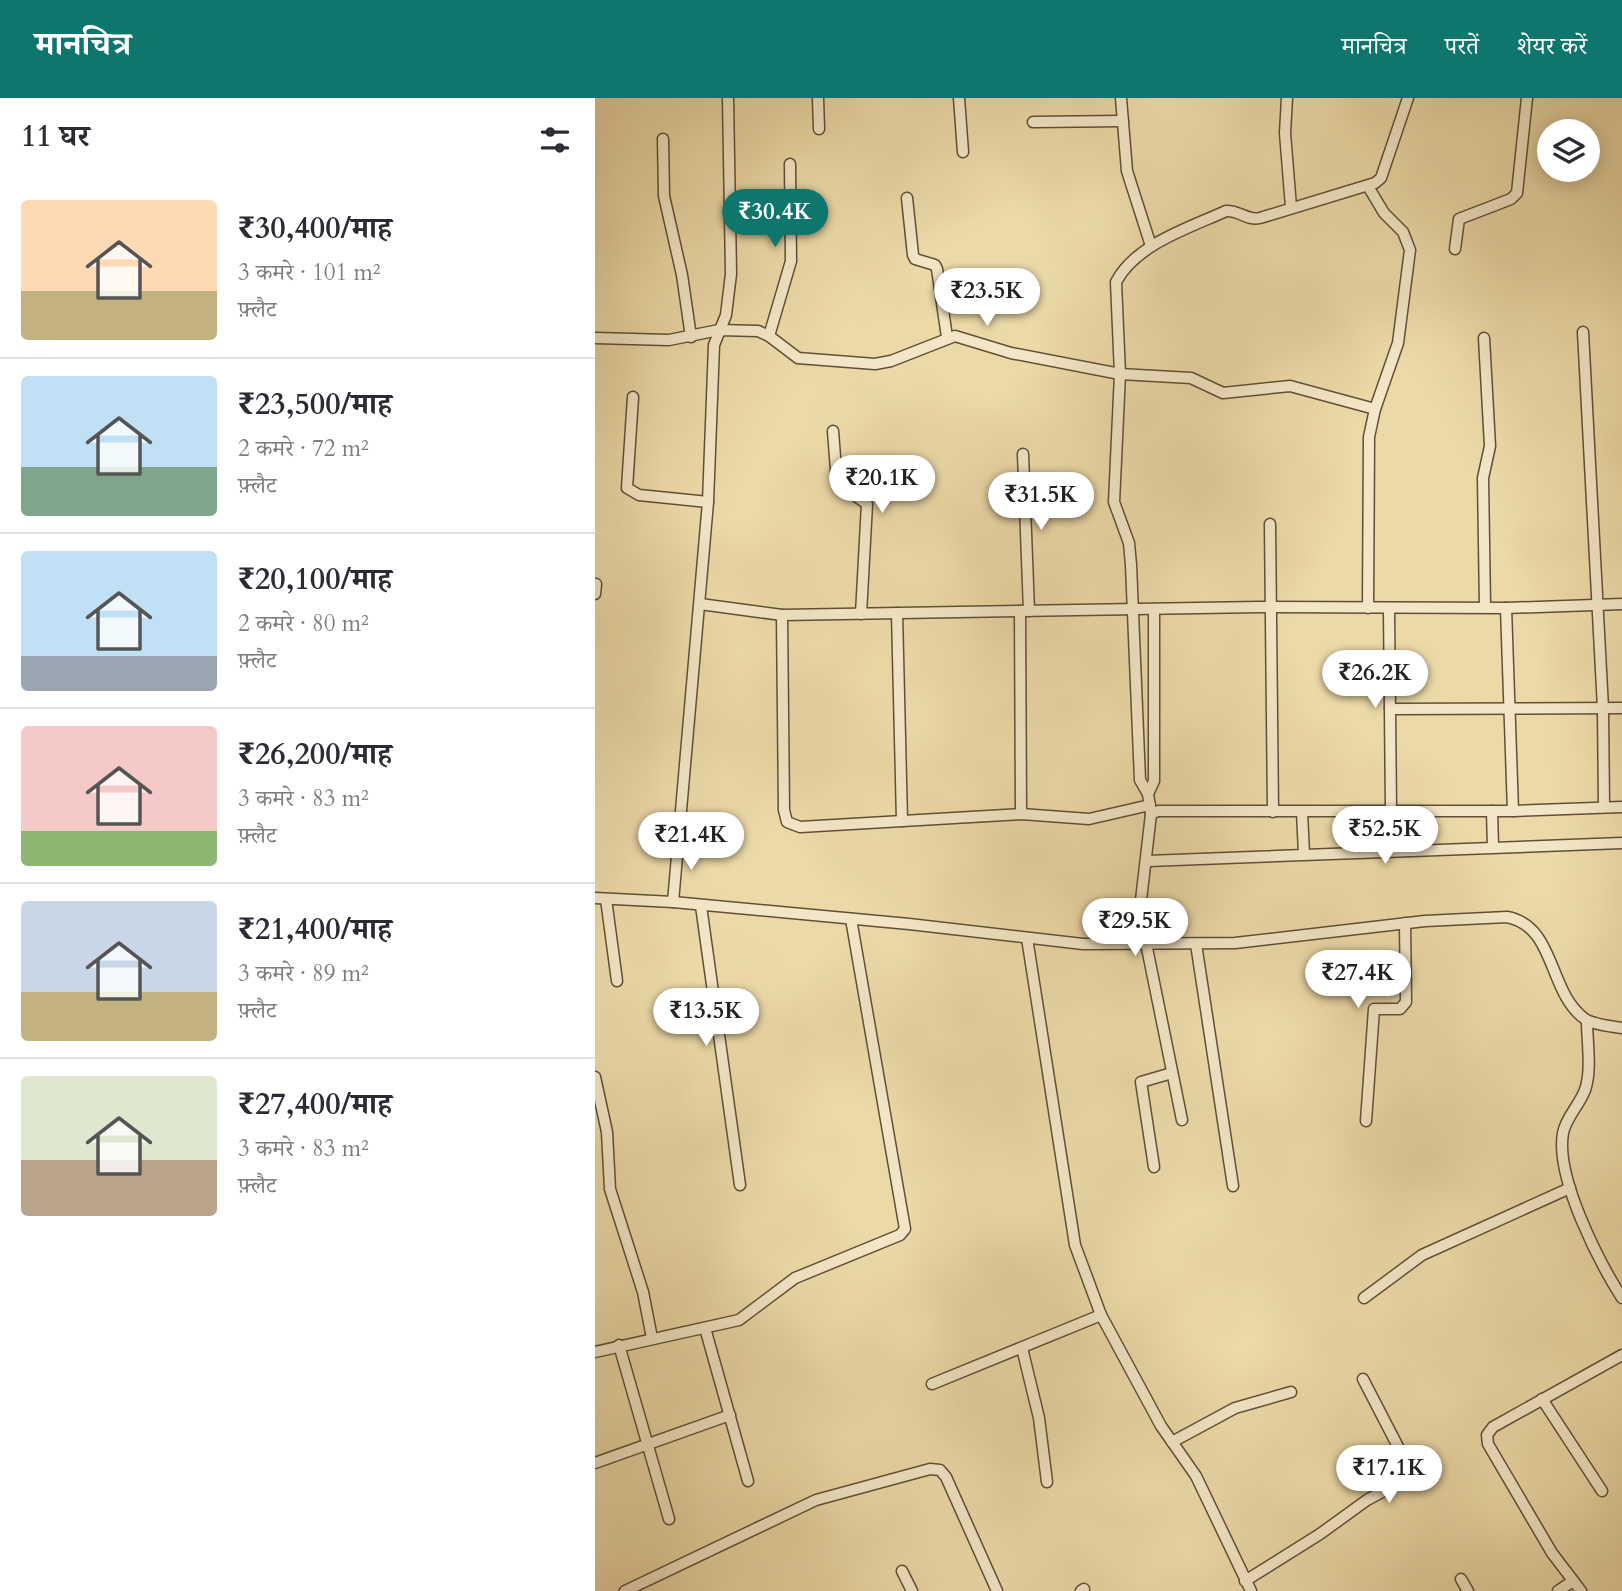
<!DOCTYPE html>
<html lang="hi">
<head>
<meta charset="utf-8">
<style>
	:root { --surface:#fff; --page:#f2f2f3; --text:#2b2b33; --muted:#7c7c81; --line:#e1e1e2; --accent:#0f766e }
	body { margin:0; font-family:Cardo,"Noto Serif Devanagari",serif; background:var(--page); color:var(--text); height:100vh; display:flex; flex-direction:column; font-size:26px; white-space:nowrap }
	* { box-sizing:border-box; margin:0 }
	p { font-size:23px; color:var(--muted) }
	.icon { flex:none; width:38px; height:38px; fill:none; stroke:currentColor; stroke-width:2; stroke-linecap:round; stroke-linejoin:round }
	.map { position:relative; flex:1; overflow:hidden }
	.details { display:flex; flex-direction:column; background:var(--surface); width:595px }
	.details>* { flex:none }
	.fabs { position:absolute; left:942px; top:21px; display:grid; gap:14px }
	.fabs a { display:grid; place-items:center; width:63px; height:63px; border-radius:50%; background:var(--surface); box-shadow:0 4px 18px #0003; font-size:35px }
	.price { position:absolute; translate:-50% -60px; padding:0 16px; border-radius:24px; background:#fff; color:#222; font-size:23px; line-height:46px; filter:drop-shadow(0 2px 4px #0008) }
	.price::after { content:''; position:absolute; left:50%; top:42px; width:21px; height:16px; margin-left:-10px; background:inherit; clip-path:polygon(0 0,100% 0,50% 100%) }
	.price.current { background:var(--accent); color:#fff }
	ul { padding:0; list-style:none }
	li { display:flex; align-items:center; gap:21px; height:175px; padding:0 21px }
	li+li { border-top:2px solid var(--line) }
	li span { display:grid; place-items:center; flex:none; width:196px; height:140px; border-radius:7px; color:#555 }
	li>.icon { margin-inline-start:auto }
	span .icon { width:84px; height:84px; fill:#fffc; stroke-width:1 }
	li b { font-size:30px }
	h2 { display:flex; justify-content:space-between; align-items:center; height:84px; padding:0 21px; font-size:30px }
	header { display:flex; align-items:center; gap:42px; box-sizing:border-box; height:98px; padding:0 35px; background:var(--accent); color:#fff }
	header strong { font-size:33px }
	nav { display:flex; gap:38px; margin-inline-start:auto; font-size:24px }
	main { display:flex; flex:1; min-height:0 }
	.map>svg:first-child { display:block }
</style>
</head>
<body>
<header>
<strong>मानचित्र</strong>
<nav><a>मानचित्र</a><a>परतें</a><a>शेयर करें</a></nav>
</header>
<main>
<section class="details">
<h2>11 घर<svg class="icon" aria-label="filters" viewBox="0 0 24 24"><path d="M4 7h16M4 17h16"/><circle cx="9" cy="7" r="2"/><circle cx="15" cy="17" r="2"/></svg></h2>
<ul>
<li><span style="background:linear-gradient(#ffd9b3 65%,#c2b280 0)"><svg class="icon" aria-label="home" viewBox="0 0 24 24"><path d="M3 11l9-7 9 7M6 9v11h12V9"/></svg></span><div><b>₹30,400/माह</b><p>3 कमरे · 101 m²</p><p>फ़्लैट</p></div></li>
<li><span style="background:linear-gradient(#bfe0f5 65%,#7fa58c 0)"><svg class="icon" aria-label="home" viewBox="0 0 24 24"><path d="M3 11l9-7 9 7M6 9v11h12V9"/></svg></span><div><b>₹23,500/माह</b><p>2 कमरे · 72 m²</p><p>फ़्लैट</p></div></li>
<li><span style="background:linear-gradient(#bfe0f5 75%,#9aa5b1 0)"><svg class="icon" aria-label="home" viewBox="0 0 24 24"><path d="M3 11l9-7 9 7M6 9v11h12V9"/></svg></span><div><b>₹20,100/माह</b><p>2 कमरे · 80 m²</p><p>फ़्लैट</p></div></li>
<li><span style="background:linear-gradient(#f6c9c9 75%,#8fb573 0)"><svg class="icon" aria-label="home" viewBox="0 0 24 24"><path d="M3 11l9-7 9 7M6 9v11h12V9"/></svg></span><div><b>₹26,200/माह</b><p>3 कमरे · 83 m²</p><p>फ़्लैट</p></div></li>
<li><span style="background:linear-gradient(#c9d6e8 65%,#c2b280 0)"><svg class="icon" aria-label="home" viewBox="0 0 24 24"><path d="M3 11l9-7 9 7M6 9v11h12V9"/></svg></span><div><b>₹21,400/माह</b><p>3 कमरे · 89 m²</p><p>फ़्लैट</p></div></li>
<li><span style="background:linear-gradient(#dfe7d0 60%,#b9a48a 0)"><svg class="icon" aria-label="home" viewBox="0 0 24 24"><path d="M3 11l9-7 9 7M6 9v11h12V9"/></svg></span><div><b>₹27,400/माह</b><p>3 कमरे · 83 m²</p><p>फ़्लैट</p></div></li>
</ul>
</section>
<div class="map">
<svg width="1027" height="1493" viewBox="0 0 1027 1493">
	<rect width="100%" height="100%" fill="#ecd9a8"/>
	<filter id="stains"><feTurbulence type="fractalNoise" baseFrequency=".00286" numOctaves="4"/><feColorMatrix values="0 0 0 0 .2 0 0 0 0 .09 0 0 0 0 .02 0 0 0 .5 -.17"/></filter>
	<radialGradient id="worn" r=".72"><stop offset=".6" stop-color="#630" stop-opacity="0"/><stop offset="1" stop-color="#630" stop-opacity=".3"/></radialGradient>
	<g fill="none" stroke-linecap="round" stroke-linejoin="round">
		<defs>
			<g id="street">
				<path d="M223,0L224,31"/>
				<path d="M364,0L368,54"/>
				<path d="M526,0L532,73L556,148"/>
				<path d="M692,0L690,35L696,109"/>
				<path d="M438,24L528,23"/>
				<path d="M68,41L69,98L87,177L96,239"/>
				<path d="M312,100L318,157L320,161L340,167L342,171L352,239"/>
				<path d="M860,151L864,121L916,101L922,95L932,0"/>
				<path d="M988,234L1008,610L1009,708"/>
				<path d="M174,238L196,163L195,66"/>
				<path d="M0,240L74,242L124,232L163,233L174,238L203,260L280,266L296,263L360,238L416,255L525,276L596,280L628,295L695,288L780,311"/>
				<path d="M889,240L895,348L888,380L890,509"/>
				<path d="M38,299L32,390L44,397L113,404"/>
				<path d="M238,333L242,385L272,406L266,516"/>
				<path d="M428,356L434,513"/>
				<path d="M675,426L678,714"/>
				<path d="M0,496L1,486"/>
				<path d="M105,506L187,517L664,509L911,510L1027,506"/>
				<path d="M773,510L774,339L780,311L803,245L815,152L808,134L789,115L774,90"/>
				<path d="M911,510L918,713"/>
				<path d="M794,511L796,713"/>
				<path d="M425,513L426,716"/>
				<path d="M302,515L307,723"/>
				<path d="M187,517L189,712L192,724L205,729L426,716L494,721L555,707"/>
				<path d="M795,611L1027,610"/>
				<path d="M553,696L559,683V511"/>
				<path d="M897,713L898,749"/>
				<path d="M707,714L709,756"/>
				<path d="M556,716L553,696L545,682L536,467L534,445L519,404L525,276L521,184C541,146 594,130 631,113C644,112 652,123 665,120L780,85L786,80L813,0"/>
				<path d="M553,763L1027,745"/>
				<path d="M0,800L78,804L314,826L488,846L640,845L830,823L912,819C961,828 953,895 990,921C999,927 1016,928 1027,930"/>
				<path d="M11,801L22,883"/>
				<path d="M78,804L113,404L119,247L131,217L136,176L133,0"/>
				<path d="M106,808L145,1087"/>
				<path d="M432,840L480,1147L506,1217L566,1328L601,1378L656,1493"/>
				<path d="M541,845L556,716L563,713H918L1027,709"/>
				<path d="M551,845L587,1022"/>
				<path d="M601,846L638,1088"/>
				<path d="M992,923C992,944 997,972 990,992C984,1008 971,1019 968,1035C960,1079 1004,1164 1027,1200"/>
				<path d="M0,979L12,1034L15,1091L48,1194L57,1240"/>
				<path d="M771,1023L779,911H805L811,904L810,825"/>
				<path d="M559,1069L546,984L577,975"/>
				<path d="M769,1200L827,1157L975,1090"/>
				<path d="M110,1230L153,1383"/>
				<path d="M24,1247L74,1421"/>
				<path d="M427,1250L444,1320L452,1384"/>
				<path d="M0,1254L144,1222L200,1180L305,1137L310,1131L256,821"/>
				<path d="M337,1286L506,1217"/>
				<path d="M947,1301L1007,1393"/>
				<path d="M577,1344L640,1310L696,1294"/>
				<path d="M0,1365L135,1317"/>
				<path d="M307,1473L317,1493"/>
				<path d="M866,1481L873,1493"/>
				<path d="M650,1483L725,1436L772,1402L809,1382L814,1375L813,1368L768,1281"/>
				<path d="M30,1493L221,1402L335,1371L345,1372L351,1379L402,1493"/>
				<path d="M486,1493L489,1491"/>
				<path d="M963,1493L978,1483"/>
				<path d="M986,1493L957,1455L893,1346L892,1337L898,1329L1027,1257"/>
			</g>
		</defs>
		<use href="#street" stroke="#5f5037" stroke-width="13"/>
		<use href="#street" stroke="#f3e6c6" stroke-width="10"/>
	</g>
	<rect width="100%" height="100%" filter="url(#stains)"/>
	<rect width="100%" height="100%" fill="url(#worn)"/>
</svg>
<div class="fabs">
<a><svg class="icon" aria-label="layers" viewBox="0 0 24 24"><path d="M12 4l9 5-9 5-9-5zM3 14l9 5 9-5"/></svg></a>
</div>
<b class="price current" style="left:180px;top:151px">₹30.4K</b>
<b class="price" style="left:392px;top:230px">₹23.5K</b>
<b class="price" style="left:287px;top:417px">₹20.1K</b>
<b class="price" style="left:446px;top:434px">₹31.5K</b>
<b class="price" style="left:780px;top:612px">₹26.2K</b>
<b class="price" style="left:790px;top:768px">₹52.5K</b>
<b class="price" style="left:96px;top:774px">₹21.4K</b>
<b class="price" style="left:540px;top:860px">₹29.5K</b>
<b class="price" style="left:763px;top:912px">₹27.4K</b>
<b class="price" style="left:111px;top:950px">₹13.5K</b>
<b class="price" style="left:794px;top:1407px">₹17.1K</b>
</div>
</main>
</body>
</html>
